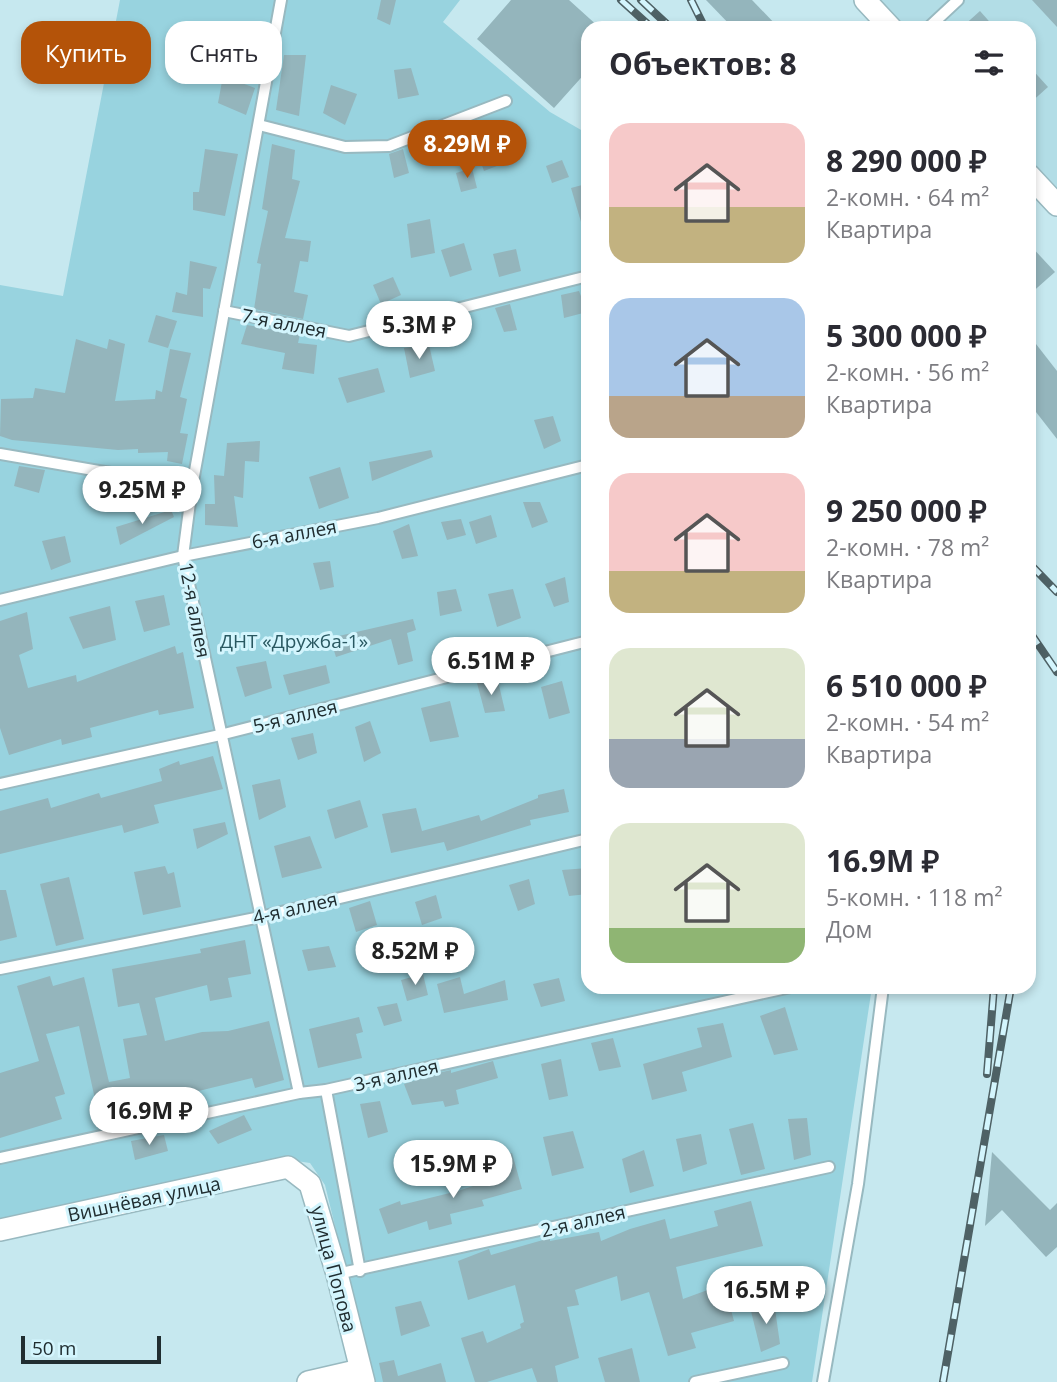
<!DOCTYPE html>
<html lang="ru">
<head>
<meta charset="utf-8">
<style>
	:root { --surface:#fff; --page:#f2f2f3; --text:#2b2b33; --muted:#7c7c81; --accent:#b45309 }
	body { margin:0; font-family:"Open Sans",sans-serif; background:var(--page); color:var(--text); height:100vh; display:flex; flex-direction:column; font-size:26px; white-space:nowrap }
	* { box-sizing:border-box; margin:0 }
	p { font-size:23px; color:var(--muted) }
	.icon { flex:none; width:38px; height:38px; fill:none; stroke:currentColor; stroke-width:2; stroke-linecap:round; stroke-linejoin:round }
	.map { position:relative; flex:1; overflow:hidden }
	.details { position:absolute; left:581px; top:21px; width:455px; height:973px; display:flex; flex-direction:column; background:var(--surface); border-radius:21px; box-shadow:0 4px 10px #0003 }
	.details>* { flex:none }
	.top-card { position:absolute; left:21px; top:21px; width:455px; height:63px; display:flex; gap:14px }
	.scale { position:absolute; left:21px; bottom:18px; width:140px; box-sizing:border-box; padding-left:7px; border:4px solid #202d30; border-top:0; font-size:19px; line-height:24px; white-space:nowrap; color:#202d30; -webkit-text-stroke:5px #d3f5fd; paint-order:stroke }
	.price { position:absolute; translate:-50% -60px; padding:0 16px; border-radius:24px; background:#fff; color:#222; font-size:23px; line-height:46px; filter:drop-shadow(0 2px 4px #0008) }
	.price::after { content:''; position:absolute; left:50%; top:42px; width:21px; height:16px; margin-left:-10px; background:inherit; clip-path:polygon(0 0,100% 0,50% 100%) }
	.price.selected { background:var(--accent); color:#fff }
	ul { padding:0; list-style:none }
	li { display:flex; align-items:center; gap:21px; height:175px; padding:0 28px }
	li span { display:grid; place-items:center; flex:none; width:196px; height:140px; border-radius:21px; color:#555 }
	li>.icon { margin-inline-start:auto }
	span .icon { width:84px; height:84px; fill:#fffc; stroke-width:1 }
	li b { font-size:30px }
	h2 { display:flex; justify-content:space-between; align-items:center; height:84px; padding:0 28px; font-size:30px }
	.tag { padding:0 24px; border-radius:21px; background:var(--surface); box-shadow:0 4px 10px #0003; font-size:24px; line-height:63px }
	.tag.selected { background:var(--accent); color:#fff }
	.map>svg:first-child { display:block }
</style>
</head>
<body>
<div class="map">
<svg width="1057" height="1382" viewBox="0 0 1057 1382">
	<rect width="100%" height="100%" fill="#c6e8ef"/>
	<path fill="#b2dde6" d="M878,0H1057V191L1029,160V28H906Z"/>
	<path fill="#98d3df" d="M120,0H460L443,22L550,112L588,134V987H872L812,1382H373L325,1185L310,1163L276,1158L0,1222V285L63,296Z"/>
	<g fill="#94b5bc">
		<path d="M381,0H396L390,25L377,19Z"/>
		<path d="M511,0H569L600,28H588V70L554,108L477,39Z"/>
		<path d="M706,0H752L779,28H733Z"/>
		<path d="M1032,0H1057V27Z"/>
		<path d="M980,11L995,28H961Z"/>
		<path d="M224,31L261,32L257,53L220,47Z"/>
		<path d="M284,55H306L299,116L276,110Z"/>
		<path d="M1029,66L1048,87L1029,104Z"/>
		<path d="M411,68L419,95L398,99L394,70Z"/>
		<path d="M223,76L255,88L246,115L218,103Z"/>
		<path d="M331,85L357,94L345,125L323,113Z"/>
		<path d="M272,144L295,150L292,179L300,181L285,238L311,241L308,262L300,261L294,292L308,295L303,319L254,309L261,264L257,263L268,211L262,209Z"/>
		<path d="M498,146L502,164L484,171L476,149Z"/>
		<path d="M205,149L238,154L225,216L193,210V192H199Z"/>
		<path d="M403,149L409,173L394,178L389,154Z"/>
		<path d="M562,160L569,177L552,183L546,166Z"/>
		<path d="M472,168L477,188L461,192L456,173Z"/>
		<path d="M586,184L588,191V231L584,232L571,188Z"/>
		<path d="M430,219L435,253L411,258L407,224Z"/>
		<path d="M464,243L472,270L450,277L441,250Z"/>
		<path d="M1029,244L1055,272L1029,295Z"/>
		<path d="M516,249L521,271L499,277L493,254Z"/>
		<path d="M190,261L217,267L210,289L203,288V317L172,312L176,292L187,295Z"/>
		<path d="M393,277L401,295L381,304L373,285Z"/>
		<path d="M579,291L587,312L564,318L561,295Z"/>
		<path d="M510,304L517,330L504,332L495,308Z"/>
		<path d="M156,315L177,321L168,348L148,342Z"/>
		<path d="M247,325L300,334L298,343L317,345L314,374L282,369L285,353L241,344Z"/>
		<path d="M1029,335L1057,371V439L1029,403Z"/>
		<path d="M76,339L107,349L109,339L125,344L115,401L155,399L156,390L162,392L170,349L191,353L180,397L187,399L180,433L188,434L182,464L167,461L168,452L138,453V449L118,450L12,440L0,436L1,399L33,398L35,388L65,393Z"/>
		<path d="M429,345L435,371L410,378L404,348Z"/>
		<path d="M378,368L385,392L347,403L338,378Z"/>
		<path d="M553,416L561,441L544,449L534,420Z"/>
		<path d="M260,441L259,462L245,461L243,498L234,496L238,527L205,525V504H215L214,475L224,476L227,443Z"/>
		<path d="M431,450L433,457L372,481L369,462Z"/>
		<path d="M19,466L45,470L39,493L14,486Z"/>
		<path d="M340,467L349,498L319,509L309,477Z"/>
		<path d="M523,502H540L548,522L532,528Z"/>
		<path d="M171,510L174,517L120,545L116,527Z"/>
		<path d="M491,515L497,537L476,544L469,522Z"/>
		<path d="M461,519L466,535L447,540L441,522Z"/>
		<path d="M409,524L418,556L402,559L393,531Z"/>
		<path d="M65,536L71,562L51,570L42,541Z"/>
		<path d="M330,561L334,587L320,590L313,563Z"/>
		<path d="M565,577L569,602L554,607L545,584Z"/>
		<path d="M456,589L462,611L440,616L437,592Z"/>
		<path d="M513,589L521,618L497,627L488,594Z"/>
		<path d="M164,595L170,625L144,632L135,601Z"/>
		<path d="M110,606L116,640L83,649L69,617Z"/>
		<path d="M27,612L33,649L19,655L28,688L76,675L77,682L175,646L177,654L183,652L194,708L159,715L158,710L90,728L92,737L62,745L61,739L9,755L0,728V621Z"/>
		<path d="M413,619L416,630L407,633L413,661L398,665L391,639L336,657L330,638Z"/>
		<path d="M266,661L272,688L245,697L236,667Z"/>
		<path d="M326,665L330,683L289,695L283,675Z"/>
		<path d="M498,681L505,711L485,713L477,683Z"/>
		<path d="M562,681L570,713L549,719L541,687Z"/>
		<path d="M450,701L459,737L430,742L421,708Z"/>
		<path d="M370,721L381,753L364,762L355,727Z"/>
		<path d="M313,733L317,753L298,760L291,738Z"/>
		<path d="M213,756L223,789L154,805L159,823L124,833L122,825L0,854V811L48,798L51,808L99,793L101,798L162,781L159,769L179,761L180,765Z"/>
		<path d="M280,779L286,807L259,820L252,785Z"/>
		<path d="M564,789L569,812L530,820L531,825L447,851L444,842L391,853L382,814L416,808L422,831L479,815L481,821L538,798V795Z"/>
		<path d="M360,800L368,827L335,839L327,810Z"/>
		<path d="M225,822L228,834L197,849L193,829Z"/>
		<path d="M310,836L322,868L282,878L274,846Z"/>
		<path d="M165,866L168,874L174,872L181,907L143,915L134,872Z"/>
		<path d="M588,868V894L569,896L562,870Z"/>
		<path d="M69,877L84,939L56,946L40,884Z"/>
		<path d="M529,879L535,904L518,911L509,885Z"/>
		<path d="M0,890H6L17,937L0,941Z"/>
		<path d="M436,895L442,918L422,925L415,902Z"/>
		<path d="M370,901L377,925L356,932L349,908Z"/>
		<path d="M245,940L251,974L228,978L232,997L210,1001L207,985L155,998L165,1041L202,1032L228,1031L269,1021L284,1080L255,1088L252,1078L178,1096V1098L151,1104V1107L131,1109V1106L98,1113L79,1026L46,1034L65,1094L55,1097L62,1119L0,1138V1073L39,1061L17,986L50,976L53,986L84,977L109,1082L130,1078L123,1039L147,1035L139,1003L118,1007L112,969L201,953L200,949Z"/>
		<path d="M329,946L336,967L308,971L302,950Z"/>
		<path d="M423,974L428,995L407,1001L401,980Z"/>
		<path d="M460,977L464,994L505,980L508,1000L444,1013L437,984Z"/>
		<path d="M559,978L565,1001L541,1007L533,984Z"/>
		<path d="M397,1003L402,1021L384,1026L377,1007Z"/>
		<path d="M785,1007L798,1050L774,1055L760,1016Z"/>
		<path d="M359,1017L363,1032L356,1034L362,1058L318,1068L309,1029Z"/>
		<path d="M723,1023L732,1057L682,1072L687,1091L652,1100L643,1064L702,1047L697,1028Z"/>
		<path d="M613,1038L621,1067L599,1071L591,1043Z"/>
		<path d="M561,1059L568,1096L549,1100L541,1064Z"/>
		<path d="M493,1061L498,1078L456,1090L459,1104L445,1107L443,1101L412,1105L404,1084L434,1074L451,1070V1073Z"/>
		<path d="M380,1101L388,1132L368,1138L360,1104Z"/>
		<path d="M244,1115L252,1130L218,1144L209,1131Z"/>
		<path d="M807,1118L811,1155L794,1160L788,1119Z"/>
		<path d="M753,1123L765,1169L741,1175L729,1129Z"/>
		<path d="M573,1131L584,1168L552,1176L543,1137Z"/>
		<path d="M701,1134L707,1164L683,1172L676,1139Z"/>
		<path d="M164,1135L168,1151L135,1160L131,1141Z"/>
		<path d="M644,1150L654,1186L630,1193L622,1159Z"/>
		<path d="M992,1152L1050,1210L1057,1203V1247L1046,1257L1002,1210L985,1226Z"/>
		<path d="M512,1153L522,1189L482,1200L484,1206L450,1214L452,1224L429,1230L427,1221L388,1234L379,1209L400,1201L401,1205L458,1191L494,1179L489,1159Z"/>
		<path d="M751,1201L763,1246L676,1267L683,1299L724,1284L734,1321L691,1333L696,1348L668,1356L649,1292L621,1301L617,1276L575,1290L579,1305L567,1307L579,1358L555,1366L558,1382H537L532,1368L487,1382H475L461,1338L483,1331L487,1343L521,1328L520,1324L524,1322L515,1285L468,1300L458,1261L489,1249L491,1255L550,1238V1241L599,1232L601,1241L630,1229L665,1219L670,1239L718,1226L714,1211Z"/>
		<path d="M421,1301L430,1326L401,1336L395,1307Z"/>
		<path d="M774,1302L780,1344L761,1352L750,1307Z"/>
		<path d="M632,1348L640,1382H605L598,1358Z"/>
		<path d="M394,1360L398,1376L441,1363L446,1382H383L379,1363Z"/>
	</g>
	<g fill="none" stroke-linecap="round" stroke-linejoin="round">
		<defs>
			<g id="service">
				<path d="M281,0L192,487L183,556L299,1093"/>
				<path d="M928,28L958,0"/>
				<path d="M259,125L345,147L389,146L506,101"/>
				<path d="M224,311L349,336L588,276"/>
				<path d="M0,454L192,487"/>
				<path d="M0,600L183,556L378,518L588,465"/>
				<path d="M0,784L220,735L588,641"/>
				<path d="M0,969L260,917L588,839"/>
				<path d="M326,1090L360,1271"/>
				<path d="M0,1158L299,1093L326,1090L791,987"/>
				<path d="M337,1274L829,1167"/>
				<path d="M695,1382L783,1363"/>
				<path d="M823,1382L858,1184L883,987"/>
			</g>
			<g id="minor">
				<path d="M865,0L891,28"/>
				<path d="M1029,175L1057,205"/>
				<path d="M0,1230L288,1167L310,1184L337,1274L364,1382"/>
				<path d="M308,1382L360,1370"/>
			</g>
		</defs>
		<use href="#service" stroke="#98b9c0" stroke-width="14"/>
		<use href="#minor" stroke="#98b9c0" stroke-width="24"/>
		<use href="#service" stroke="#fff" stroke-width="10"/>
		<use href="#minor" stroke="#fff" stroke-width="21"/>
		<defs>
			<g id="rail">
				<path d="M621,0L652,28"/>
				<path d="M641,0L671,28"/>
				<path d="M691,0L705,28"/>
				<path d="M1029,563L1057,592"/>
				<path d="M1029,631L1057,672"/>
				<path d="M987,1074L994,987"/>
				<path d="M943,1382L1011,987"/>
			</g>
		</defs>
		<use href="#rail" stroke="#4e6165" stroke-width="8"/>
		<use href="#rail" stroke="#d3f5fd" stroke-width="5" stroke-dasharray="16" stroke-linecap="butt"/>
	</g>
	<g text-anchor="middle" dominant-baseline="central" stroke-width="6" stroke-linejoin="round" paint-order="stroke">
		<g font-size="19" fill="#202d30" stroke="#d3f5fd">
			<text transform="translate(284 323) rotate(11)">7-я аллея</text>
			<text transform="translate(294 534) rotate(-11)">6-я аллея</text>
			<text transform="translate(195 610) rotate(79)">12-я аллея</text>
			<text transform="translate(295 716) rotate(-14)">5-я аллея</text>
			<text transform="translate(295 908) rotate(-13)">4-я аллея</text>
			<text transform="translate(396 1075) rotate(-13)">3-я аллея</text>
			<text transform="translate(144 1199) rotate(-12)">Вишнёвая улица</text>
			<text transform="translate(583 1221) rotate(-13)">2-я аллея</text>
			<text transform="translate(334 1269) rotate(75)">улица Попова</text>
		</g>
		<g font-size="19" fill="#295861" stroke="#d3f5fd">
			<text x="294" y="641">ДНТ «Дружба-1»</text>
		</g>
	</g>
</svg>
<div class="scale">50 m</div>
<b class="price selected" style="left:467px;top:180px">8.29M ₽</b>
<b class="price" style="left:419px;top:361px">5.3M ₽</b>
<b class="price" style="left:142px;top:526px">9.25M ₽</b>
<b class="price" style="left:491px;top:697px">6.51M ₽</b>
<b class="price" style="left:415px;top:987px">8.52M ₽</b>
<b class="price" style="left:149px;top:1147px">16.9M ₽</b>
<b class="price" style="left:453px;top:1200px">15.9M ₽</b>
<b class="price" style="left:766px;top:1326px">16.5M ₽</b>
<div class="top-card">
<a class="tag selected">Купить</a>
<a class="tag">Снять</a>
</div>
<section class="details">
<h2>Объектов: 8<svg class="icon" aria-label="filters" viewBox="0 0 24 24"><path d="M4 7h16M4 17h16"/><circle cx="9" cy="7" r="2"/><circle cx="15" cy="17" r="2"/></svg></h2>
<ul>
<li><span style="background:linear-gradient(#f6c9c9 60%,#c2b280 0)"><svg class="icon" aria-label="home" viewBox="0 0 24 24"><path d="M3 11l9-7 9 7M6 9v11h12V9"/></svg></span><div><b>8 290 000 ₽</b><p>2-комн. · 64 m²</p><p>Квартира</p></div></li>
<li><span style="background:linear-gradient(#a9c7e8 70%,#b9a48a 0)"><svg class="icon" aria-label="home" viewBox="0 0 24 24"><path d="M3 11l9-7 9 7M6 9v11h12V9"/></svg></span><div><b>5 300 000 ₽</b><p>2-комн. · 56 m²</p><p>Квартира</p></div></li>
<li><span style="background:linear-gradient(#f6c9c9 70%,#c2b280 0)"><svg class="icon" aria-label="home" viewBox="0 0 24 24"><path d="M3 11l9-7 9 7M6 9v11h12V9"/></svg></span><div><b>9 250 000 ₽</b><p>2-комн. · 78 m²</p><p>Квартира</p></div></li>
<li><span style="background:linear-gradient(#dfe7d0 65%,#9aa5b1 0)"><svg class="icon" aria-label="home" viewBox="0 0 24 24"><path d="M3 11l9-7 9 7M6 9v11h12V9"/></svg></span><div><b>6 510 000 ₽</b><p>2-комн. · 54 m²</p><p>Квартира</p></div></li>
<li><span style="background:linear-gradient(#dfe7d0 75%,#8fb573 0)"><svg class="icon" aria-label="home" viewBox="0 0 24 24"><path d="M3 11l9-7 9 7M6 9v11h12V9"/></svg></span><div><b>16.9M ₽</b><p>5-комн. · 118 m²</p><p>Дом</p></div></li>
</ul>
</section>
</div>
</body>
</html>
